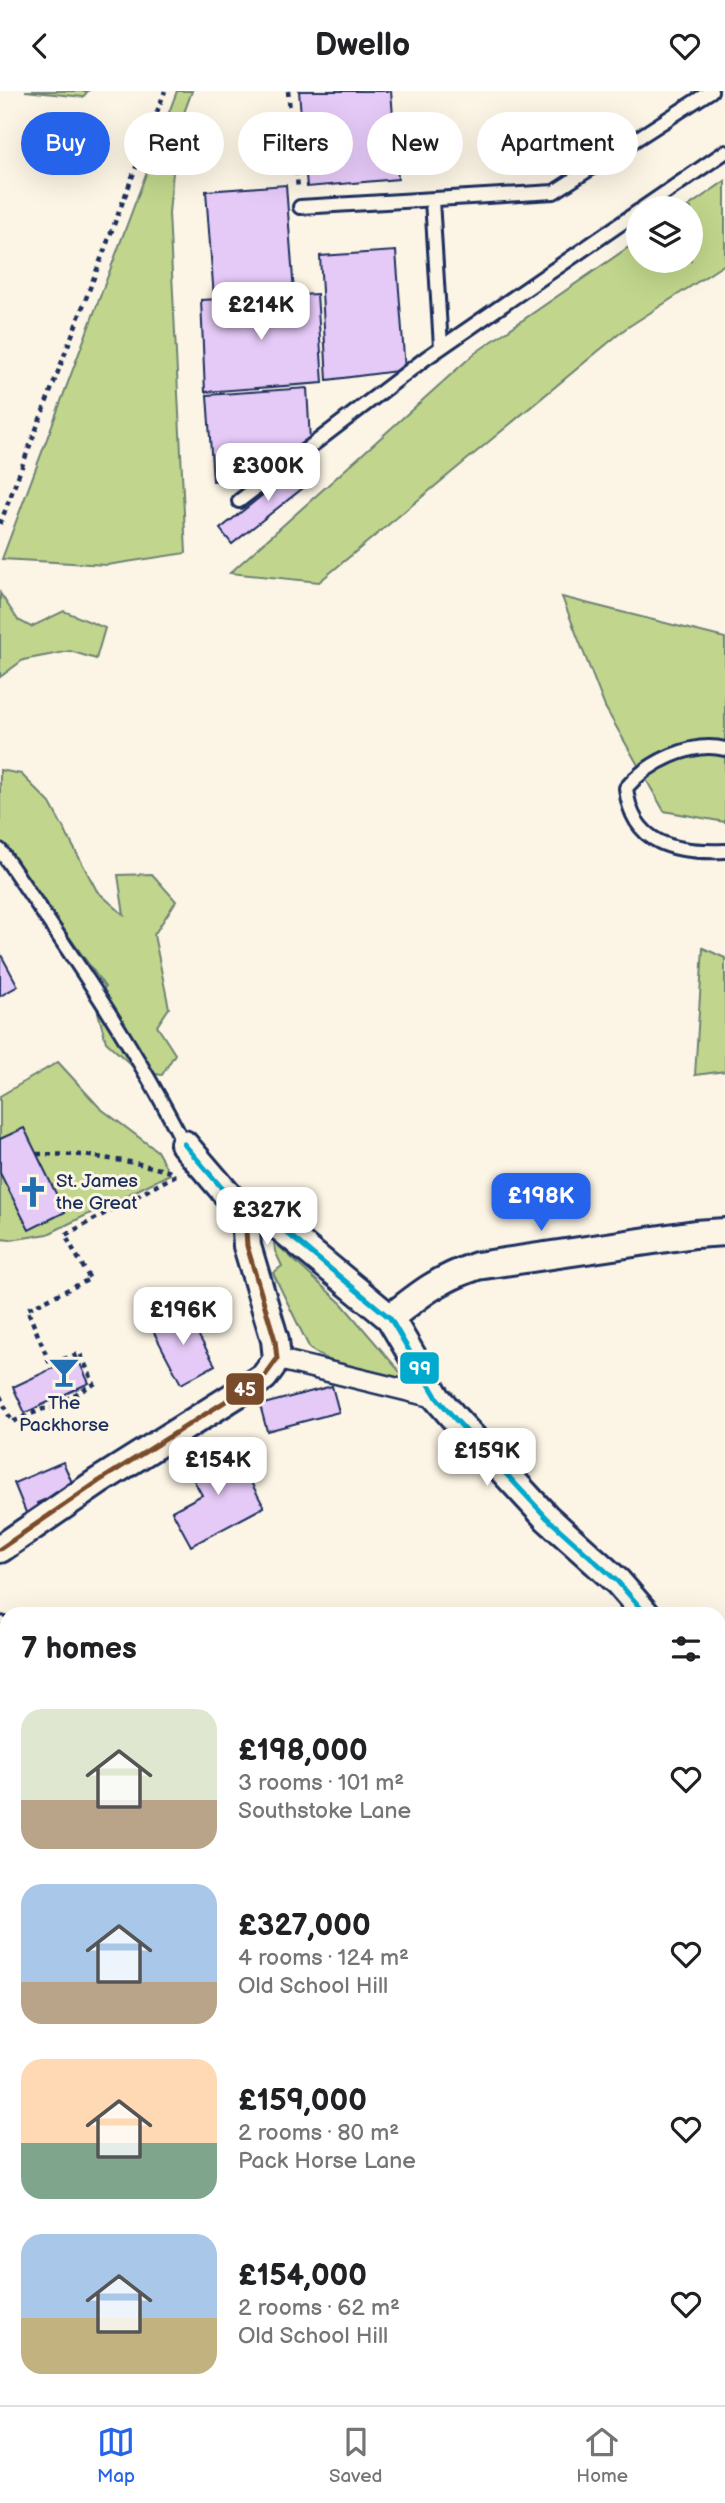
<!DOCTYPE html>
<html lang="en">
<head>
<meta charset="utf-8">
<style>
	:root { --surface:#fff; --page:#f6f6f6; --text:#202124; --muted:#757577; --line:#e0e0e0; --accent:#2563eb }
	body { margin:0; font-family:"Balsamiq Sans",sans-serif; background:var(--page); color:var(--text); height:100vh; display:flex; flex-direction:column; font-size:26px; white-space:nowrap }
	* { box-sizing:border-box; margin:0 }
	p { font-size:23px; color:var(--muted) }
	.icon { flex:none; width:38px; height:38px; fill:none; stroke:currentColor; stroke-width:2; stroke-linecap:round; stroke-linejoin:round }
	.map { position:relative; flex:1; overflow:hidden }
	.panel { position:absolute; left:0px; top:1516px; width:726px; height:800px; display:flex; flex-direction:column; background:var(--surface); border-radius:21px 21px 0 0; box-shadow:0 7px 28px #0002 }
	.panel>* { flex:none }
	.banner { position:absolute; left:21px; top:21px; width:684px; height:63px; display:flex; gap:14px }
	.buttons { position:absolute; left:626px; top:105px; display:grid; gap:14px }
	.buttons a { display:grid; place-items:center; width:77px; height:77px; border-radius:50%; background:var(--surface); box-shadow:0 7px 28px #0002; font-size:35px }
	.price { position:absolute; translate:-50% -60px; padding:0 16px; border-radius:14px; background:#fff; color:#222; font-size:23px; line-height:46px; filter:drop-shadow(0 2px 4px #0008) }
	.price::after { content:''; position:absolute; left:50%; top:42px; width:21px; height:16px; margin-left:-10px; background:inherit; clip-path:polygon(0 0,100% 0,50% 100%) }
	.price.active { background:var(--accent); color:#fff }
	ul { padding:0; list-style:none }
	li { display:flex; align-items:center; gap:21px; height:175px; padding:0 21px }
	li span { display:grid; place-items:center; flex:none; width:196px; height:140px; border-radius:21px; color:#555 }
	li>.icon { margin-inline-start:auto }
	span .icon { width:84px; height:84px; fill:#fffc; stroke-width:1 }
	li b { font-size:30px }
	h2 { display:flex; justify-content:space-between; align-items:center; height:84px; padding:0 21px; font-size:30px }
	.tag { padding:0 24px; border-radius:32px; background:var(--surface); box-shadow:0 7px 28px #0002; font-size:24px; line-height:63px }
	.tag.active { background:var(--accent); color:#fff }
	header { display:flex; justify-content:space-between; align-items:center; height:91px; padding:0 21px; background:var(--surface); font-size:32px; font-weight:600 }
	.tabs { display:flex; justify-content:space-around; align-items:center; height:98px; border-top:2px solid var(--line); background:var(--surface); font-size:19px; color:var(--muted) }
	.tabs a { display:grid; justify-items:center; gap:4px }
	.tabs .active { color:var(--accent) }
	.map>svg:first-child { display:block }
</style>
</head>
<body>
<header><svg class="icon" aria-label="back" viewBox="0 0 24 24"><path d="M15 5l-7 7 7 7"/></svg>Dwello<svg class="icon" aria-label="heart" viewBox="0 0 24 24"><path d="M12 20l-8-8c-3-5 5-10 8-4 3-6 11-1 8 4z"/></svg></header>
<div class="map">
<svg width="725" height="2314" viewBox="0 0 725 2314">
	<rect width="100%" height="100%" fill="#fcf5e5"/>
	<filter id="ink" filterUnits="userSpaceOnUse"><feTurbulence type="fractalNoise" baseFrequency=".0143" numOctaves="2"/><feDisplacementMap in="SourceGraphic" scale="14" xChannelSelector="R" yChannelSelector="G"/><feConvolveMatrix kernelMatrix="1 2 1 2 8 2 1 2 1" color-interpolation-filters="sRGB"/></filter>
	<g filter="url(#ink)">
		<g fill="#c1d68c" stroke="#6e8275" stroke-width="2">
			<path d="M25,0H88L83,6Z"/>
			<path d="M177,0H192L177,41L169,122L186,462L107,474L2,468Z"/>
			<path d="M725,90V173L625,238L319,491L230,482L475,262L639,149V170H691V117H686Z"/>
			<path d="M0,502L18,529L31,536L64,520L105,537L96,568L70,560L23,569L0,586Z"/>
			<path d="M562,506L725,547V731L664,720L605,616Z"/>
			<path d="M0,679L21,683L50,712L97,800L124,824L118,784L152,783L176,810L154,844L169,917L157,935L175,963L162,984L139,981L106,951L95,910L105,896L58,830L28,806L0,767Z"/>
			<path d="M703,857L725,867V980L695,984Z"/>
			<path d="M58,971L100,1017L157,1060L170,1083L48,1143L11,1149L0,1148V1005Z"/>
			<path d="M274,1151L342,1213L407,1289L330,1270L310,1258L273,1182L282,1175L275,1160Z"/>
		</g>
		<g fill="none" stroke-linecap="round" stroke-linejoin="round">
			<path stroke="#7192b9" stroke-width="8" d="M386,2314L388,2308"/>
		</g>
		<g fill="#e5c9f7" stroke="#1b2f5e" stroke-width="2">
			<path d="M299,0H391L398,88L307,96Z"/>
			<path d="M286,94L294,202L214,207L206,100Z"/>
			<path d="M396,160L405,279L327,289L320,165Z"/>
			<path d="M317,203L323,292L205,301L201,209Z"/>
			<path d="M307,297L310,350L287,369L252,373L253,386L213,390L207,304Z"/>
			<path d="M304,371L317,386L232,453L220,438Z"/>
			<path d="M0,862L18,895L0,905Z"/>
			<path d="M24,1037L65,1121L29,1139L0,1082V1048Z"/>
			<path d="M185,1220L215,1274L181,1293L152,1238Z"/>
			<path d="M77,1266L89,1292L25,1322L13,1296Z"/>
			<path d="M332,1295L339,1321L267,1340L260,1314Z"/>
			<path d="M232,1355L264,1416L191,1455L172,1420L202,1404L188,1379Z"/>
			<path d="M63,1371L74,1396L37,1412L40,1419L27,1424L14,1392Z"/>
			<path d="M0,1552L7,1563V1602L2,1605L0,1602Z"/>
		</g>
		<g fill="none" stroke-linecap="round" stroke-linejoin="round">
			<defs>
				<g id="service">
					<path d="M432,109L441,256"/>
					<path d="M300,116L554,101L711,0"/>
					<path d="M643,117L725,61"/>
					<path d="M239,410L426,267L639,120"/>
					<path d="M725,658C692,649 647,672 626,697C632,754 675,762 725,760"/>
					<path d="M0,759C66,855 132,950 184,1053"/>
				</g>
				<path id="pedestrian" d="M277,1268L437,1307"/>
				<g id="minor">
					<path d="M184,1053L251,1131C263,1128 270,1131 281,1137L390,1227L437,1307L456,1329L547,1427L618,1491L645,1522"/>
					<path d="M390,1227C421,1202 439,1188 477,1175L695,1143L725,1141"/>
					<path d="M0,1458L99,1390L264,1286L277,1268L275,1249L247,1155L246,1139L251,1131"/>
					<path d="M0,1539L7,1551"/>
					<path d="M719,1627L725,1636"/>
				</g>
			</defs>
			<use href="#service" stroke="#1b2f5e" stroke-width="18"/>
			<use href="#pedestrian" stroke="#1b2f5e" stroke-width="24"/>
			<use href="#minor" stroke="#1b2f5e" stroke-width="32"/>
			<g stroke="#1b2f5e" stroke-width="4.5" stroke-dasharray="5 5" stroke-linecap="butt">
				<path d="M288,0L298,97"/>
				<path d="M0,433L165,0"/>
				<path d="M37,1063L84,1064L136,1072L175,1082"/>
				<path d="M0,1305L12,1331L43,1318L62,1317L65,1309L94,1293L80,1262L50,1273L27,1218L90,1188L65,1144L178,1083"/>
				<path d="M0,1870L7,1864"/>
			</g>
			<use href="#service" stroke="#fcf5e5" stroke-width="12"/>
			<use href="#pedestrian" stroke="#fcf5e5" stroke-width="19"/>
			<use href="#minor" stroke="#fcf5e5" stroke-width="26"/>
			<defs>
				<path id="bus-1" d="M184,1053L251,1131C263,1128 270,1131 281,1137L390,1227L437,1307L456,1329L547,1427L618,1491L645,1522"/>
				<path id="bus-2" d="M0,1458L99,1390L264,1286L277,1268L275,1249L247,1155L246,1139L251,1131"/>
			</defs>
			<use href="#bus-1" stroke="#fcf5e5" stroke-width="10"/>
			<use href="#bus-2" stroke="#fcf5e5" stroke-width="10"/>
			<use href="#bus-1" stroke="#00a9ce" stroke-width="5"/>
			<use href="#bus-2" stroke="#7a4b2a" stroke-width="5"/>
		</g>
	</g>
	<defs>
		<symbol id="church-bare" viewBox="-9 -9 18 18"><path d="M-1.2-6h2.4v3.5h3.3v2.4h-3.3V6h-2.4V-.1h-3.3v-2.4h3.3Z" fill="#1f6fb2" stroke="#fcf5e5" stroke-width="2.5" paint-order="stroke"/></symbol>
		<symbol id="bar-bare" viewBox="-9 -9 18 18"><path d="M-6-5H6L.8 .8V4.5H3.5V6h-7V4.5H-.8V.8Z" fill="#1f6fb2" stroke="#fcf5e5" stroke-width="2.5" paint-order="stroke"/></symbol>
	</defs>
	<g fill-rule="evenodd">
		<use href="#church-bare" x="11" y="1079" width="44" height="44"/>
		<use href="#bar-bare" x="42" y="1259" width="44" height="44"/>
	</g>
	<g text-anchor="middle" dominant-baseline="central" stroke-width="6" stroke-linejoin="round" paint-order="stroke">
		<g font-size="19" fill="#1b2f5e" stroke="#fcf5e5" text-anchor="start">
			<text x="56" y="1090">St. James<tspan x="56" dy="22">the Great</tspan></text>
			<text x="64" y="1312" text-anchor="middle">The<tspan x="64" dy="22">Packhorse</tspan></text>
		</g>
	</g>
	<g stroke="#fcf5e5" stroke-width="2.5">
		<rect x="399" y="1260" width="41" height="34" rx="7" fill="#00a9ce"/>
		<rect x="225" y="1281" width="40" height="34" rx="7" fill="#7a4b2a"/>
	</g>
	<g font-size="19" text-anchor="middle" font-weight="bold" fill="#fff">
		<text x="420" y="1284">99</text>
		<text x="245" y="1305">45</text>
	</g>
</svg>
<div class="buttons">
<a><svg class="icon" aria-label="layers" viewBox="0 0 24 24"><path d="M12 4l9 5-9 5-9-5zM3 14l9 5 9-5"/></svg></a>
</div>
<b class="price" style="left:261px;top:251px">£214K</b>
<b class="price" style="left:268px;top:412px">£300K</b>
<b class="price active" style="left:541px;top:1142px">£198K</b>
<b class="price" style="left:267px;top:1156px">£327K</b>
<b class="price" style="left:183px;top:1256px">£196K</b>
<b class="price" style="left:487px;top:1397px">£159K</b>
<b class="price" style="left:218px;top:1406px">£154K</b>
<div class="banner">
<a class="tag active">Buy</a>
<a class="tag">Rent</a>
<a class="tag">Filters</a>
<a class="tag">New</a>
<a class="tag">Apartment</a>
</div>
<section class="panel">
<h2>7 homes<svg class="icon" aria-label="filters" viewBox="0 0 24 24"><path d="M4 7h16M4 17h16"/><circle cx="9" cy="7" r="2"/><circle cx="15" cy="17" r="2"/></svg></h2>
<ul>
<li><span style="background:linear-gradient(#dfe7d0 65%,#b9a48a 0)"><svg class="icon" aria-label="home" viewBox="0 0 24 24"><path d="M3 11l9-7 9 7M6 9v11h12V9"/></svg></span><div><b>£198,000</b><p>3 rooms · 101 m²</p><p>Southstoke Lane</p></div><svg class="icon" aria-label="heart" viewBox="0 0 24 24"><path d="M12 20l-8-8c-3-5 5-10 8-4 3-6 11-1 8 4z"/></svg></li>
<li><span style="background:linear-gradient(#a9c7e8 70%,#b9a48a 0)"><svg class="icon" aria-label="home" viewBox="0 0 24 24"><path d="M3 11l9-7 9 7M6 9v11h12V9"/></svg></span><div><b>£327,000</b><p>4 rooms · 124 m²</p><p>Old School Hill</p></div><svg class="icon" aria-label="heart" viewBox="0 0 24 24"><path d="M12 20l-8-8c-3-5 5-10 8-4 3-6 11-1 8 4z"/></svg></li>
<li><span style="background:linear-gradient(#ffd9b3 60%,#7fa58c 0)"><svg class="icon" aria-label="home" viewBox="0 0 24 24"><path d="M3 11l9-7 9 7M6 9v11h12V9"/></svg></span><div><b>£159,000</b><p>2 rooms · 80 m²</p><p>Pack Horse Lane</p></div><svg class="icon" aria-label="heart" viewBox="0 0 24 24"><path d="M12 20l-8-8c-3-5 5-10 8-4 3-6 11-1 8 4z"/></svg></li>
<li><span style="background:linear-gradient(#a9c7e8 60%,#c2b280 0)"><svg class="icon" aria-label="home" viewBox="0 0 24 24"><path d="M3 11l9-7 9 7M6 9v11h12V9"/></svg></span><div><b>£154,000</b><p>2 rooms · 62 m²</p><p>Old School Hill</p></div><svg class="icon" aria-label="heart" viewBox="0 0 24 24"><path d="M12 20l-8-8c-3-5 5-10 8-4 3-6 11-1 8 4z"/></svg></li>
</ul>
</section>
</div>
<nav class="tabs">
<a class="active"><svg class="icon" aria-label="map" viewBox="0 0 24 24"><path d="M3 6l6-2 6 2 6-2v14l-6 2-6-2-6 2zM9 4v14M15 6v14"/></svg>Map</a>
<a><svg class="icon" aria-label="saved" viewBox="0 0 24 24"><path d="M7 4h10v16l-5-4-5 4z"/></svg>Saved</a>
<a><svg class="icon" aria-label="home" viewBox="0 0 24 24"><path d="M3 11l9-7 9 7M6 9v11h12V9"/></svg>Home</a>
</nav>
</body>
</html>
